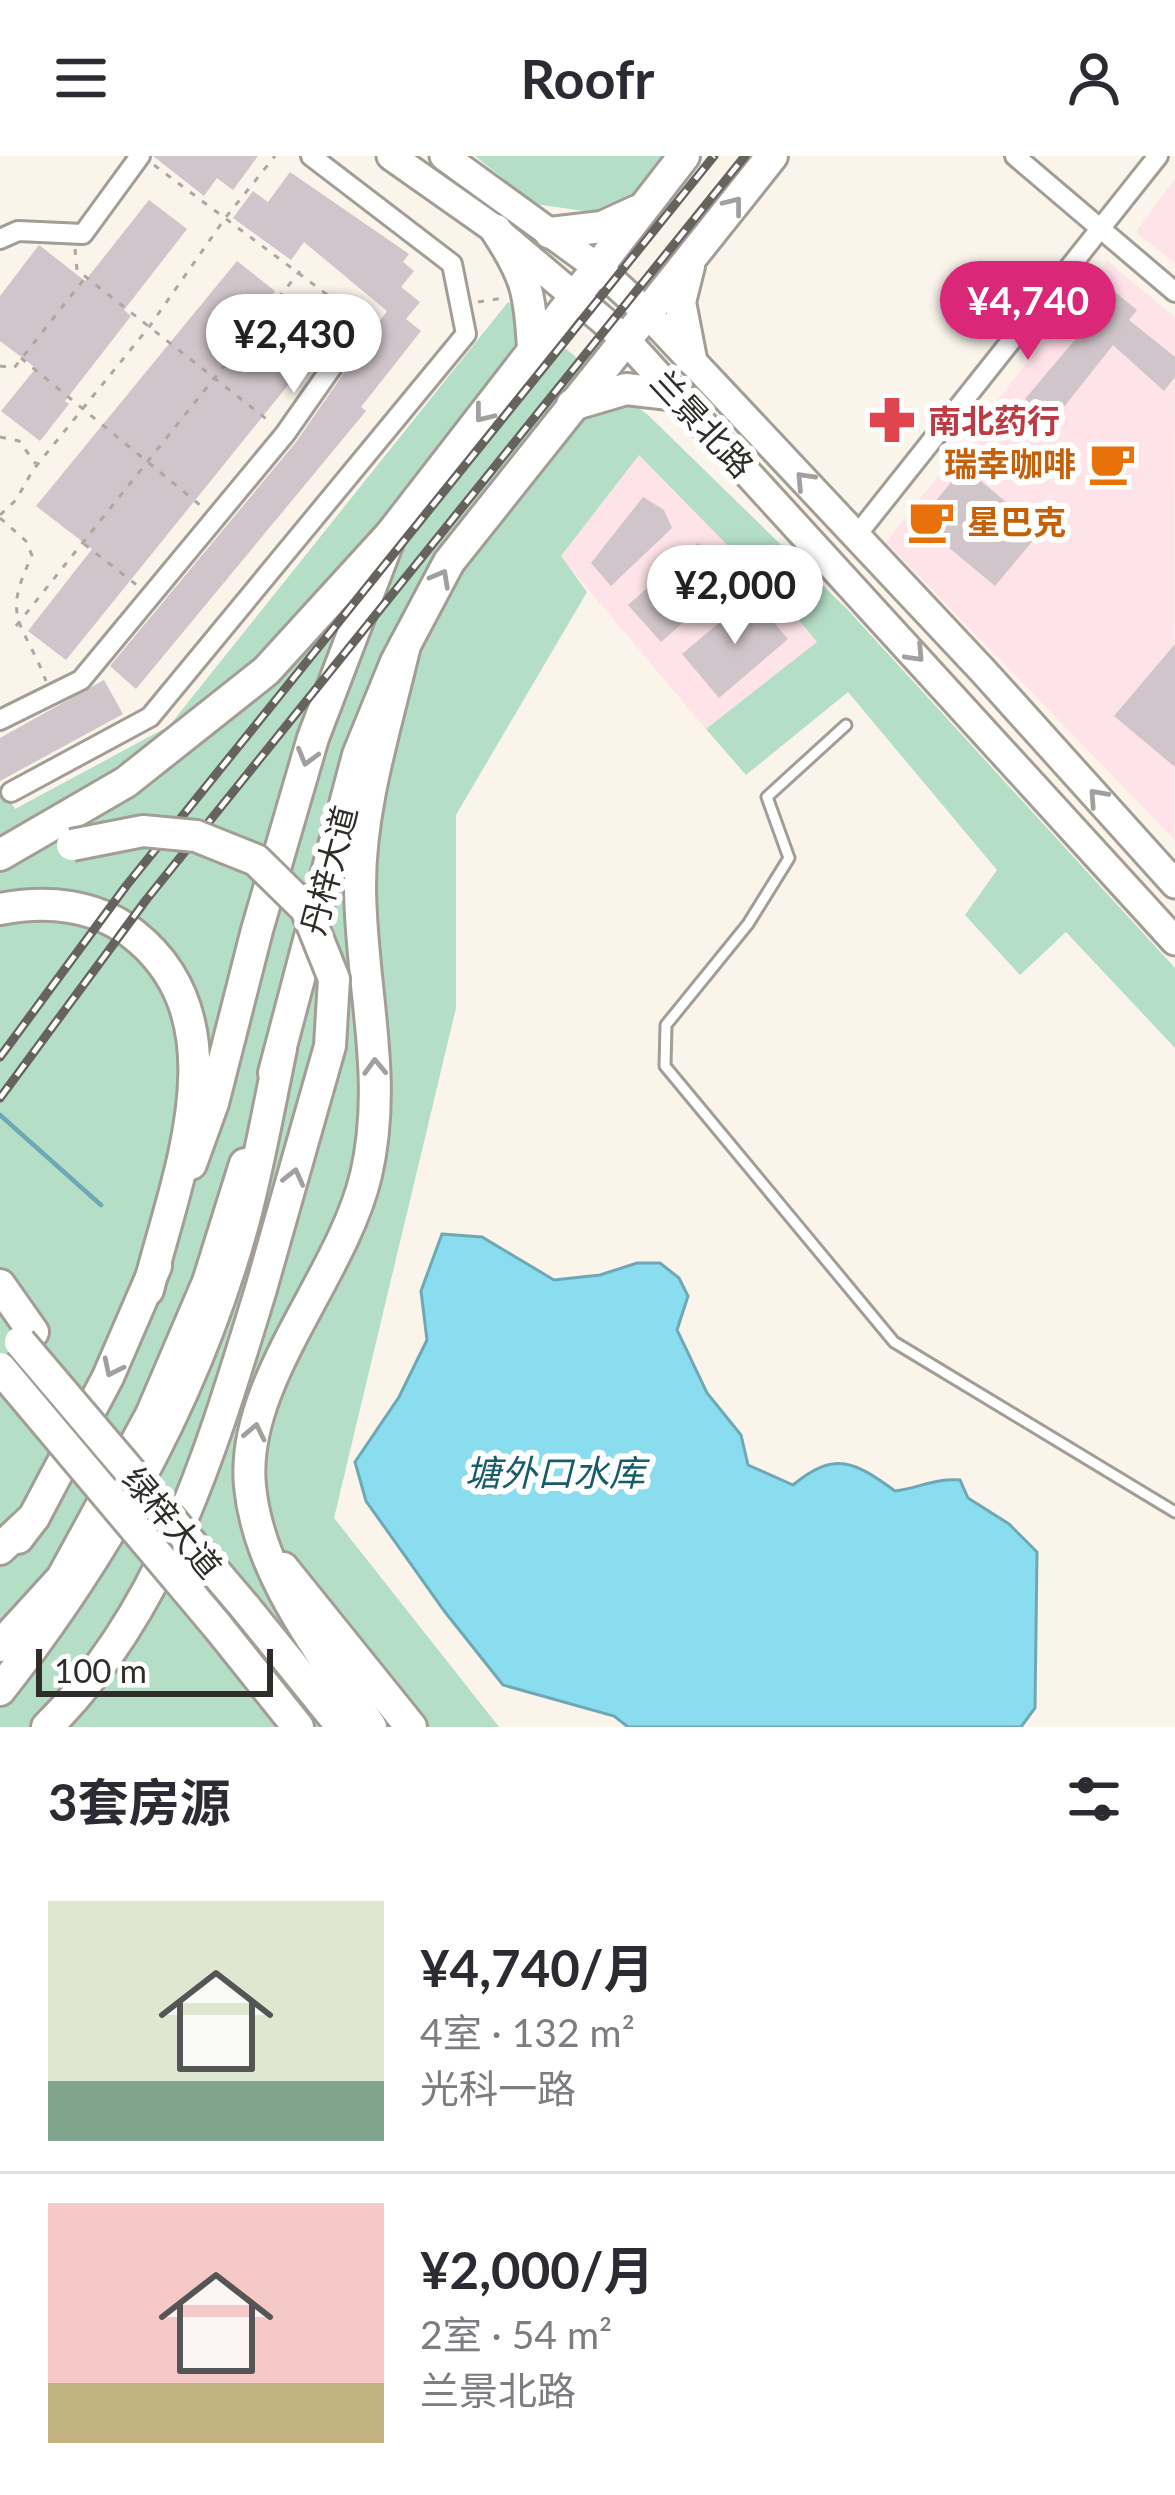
<!DOCTYPE html>
<html lang="zh">
<head>
<meta charset="utf-8">
<style>
	:root { --surface:#fff; --page:#f2f2f3; --text:#2b2b33; --muted:#7c7c81; --line:#e1e1e2; --accent:#db2777 }
	body { margin:0; font-family:Lato,"Noto Sans SC",sans-serif; background:var(--page); color:var(--text); height:100vh; display:flex; flex-direction:column; font-size:45px; white-space:nowrap }
	* { box-sizing:border-box; margin:0 }
	p { font-size:39px; color:var(--muted) }
	.icon { flex:none; width:66px; height:66px; fill:none; stroke:currentColor; stroke-width:2; stroke-linecap:round; stroke-linejoin:round }
	.map { position:relative; height:1571px; overflow:hidden }
	.details { display:flex; flex-direction:column; background:var(--surface); flex:1 }
	.details>* { flex:none }
	.scale { position:absolute; left:36px; bottom:30px; width:237px; box-sizing:border-box; padding-left:12px; border:6px solid #2f2d29; border-top:0; font-size:33px; line-height:42px; white-space:nowrap; color:#2f2d29; -webkit-text-stroke:9px #fff; paint-order:stroke }
	.price { position:absolute; translate:-50% -102px; padding:0 27px; border-radius:42px; background:#fff; color:#222; font-size:39px; line-height:78px; filter:drop-shadow(0 3px 6px #0008) }
	.price::after { content:''; position:absolute; left:50%; top:72px; width:36px; height:27px; margin-left:-18px; background:inherit; clip-path:polygon(0 0,100% 0,50% 100%) }
	.price.selected { background:var(--accent); color:#fff }
	ul { padding:0; list-style:none }
	li { display:flex; align-items:center; gap:36px; height:300px; padding:0 48px }
	li+li { border-top:3px solid var(--line) }
	li span { display:grid; place-items:center; flex:none; width:336px; height:240px; border-radius:0px; color:#555 }
	li>.icon { margin-inline-start:auto }
	span .icon { width:144px; height:144px; fill:#fffc; stroke-width:1 }
	li b { font-size:51px }
	h2 { display:flex; justify-content:space-between; align-items:center; height:144px; padding:0 48px; font-size:51px }
	header { display:flex; justify-content:space-between; align-items:center; height:156px; padding:0 48px; background:var(--surface); font-size:54px; font-weight:700 }
	.map>svg:first-child { display:block }
</style>
</head>
<body>
<header><svg class="icon" aria-label="menu" viewBox="0 0 24 24"><path d="M4 6h16M4 12h16M4 18h16"/></svg>Roofr<svg class="icon" aria-label="person" viewBox="0 0 24 24"><circle cx="12" cy="8" r="4"/><path d="M4 21q1-7 8-7t8 7"/></svg></header>
<div class="map">
<svg width="1175" height="1571" viewBox="0 0 1175 1571">
	<rect width="100%" height="100%" fill="#faf4eb"/>
	<g fill="#fee3e8">
		<path d="M1175,23V107L1136,76Z"/>
		<path d="M1107,105L1175,161L1174,683L886,386Z"/>
		<path d="M639,298L790,453L817,486L706,573L560,400Z"/>
	</g>
	<g fill="#b5dec6">
		<path d="M475,0H664L640,33L598,57L535,48Z"/>
		<path d="M508,146L649,260L847,453L1175,812V892L1066,776L1020,819L965,759L997,714L848,536L746,619L706,573L817,486L790,453L639,299L561,400L587,436L456,659V852L334,1362L499,1571H0V636L3,634L15,653L169,570Z"/>
	</g>
	<path fill="#89ddef" stroke="#6ea8b4" stroke-width="3" d="M442,1078L482,1081L554,1124L600,1119L637,1107H660L679,1122L688,1140L677,1174L707,1237L741,1279L748,1309L793,1329C835,1294 855,1306 895,1335C918,1332 936,1322 960,1324L968,1342L1009,1368L1037,1396L1035,1552L1021,1571H628L614,1560L503,1529L445,1456L366,1345L355,1306L399,1241L427,1184L421,1135Z"/>
	<g fill="none" stroke-linecap="round" stroke-linejoin="round">
		<path stroke="#6ea8b4" stroke-width="4.5" d="M0,959L101,1049"/>
	</g>
	<g fill="#d0c5ca">
		<path d="M153,0H258L233,34L217,22L204,40Z"/>
		<path d="M290,16L409,98L403,106L414,115L401,131L420,146L406,163L421,175L361,251L366,255L136,533L110,510L296,286L387,155L304,86L291,104L233,62L253,35L268,46Z"/>
		<path d="M149,44L187,73L124,154L131,160L65,245L69,248L40,285L1,255L36,212L0,185V140L39,89L85,125Z"/>
		<path d="M237,105L275,135L272,139L327,181L66,504L28,475L92,393L36,350Z"/>
		<path d="M1115,136L1137,154L1129,164L1175,201V221L1164,235L1113,189L1052,266L1025,243Z"/>
		<path d="M964,311L1041,375L995,430L918,366Z"/>
		<path d="M643,341L664,354L672,372L611,430L591,407Z"/>
		<path d="M698,387L731,424L661,486L628,449Z"/>
		<path d="M751,440L788,483L719,542L682,498Z"/>
		<path d="M1175,488V611L1114,560Z"/>
		<path d="M104,524L123,558L0,625V582Z"/>
	</g>
	<g fill="none" stroke-linecap="round" stroke-linejoin="round">
		<defs>
			<path id="service" d="M846,569L767,641L789,702L748,768L666,869L665,910L894,1186L1175,1356"/>
			<g id="minor">
				<path d="M1015,0L1175,136"/>
				<path d="M0,83L18,75L83,78L140,0"/>
				<path d="M856,380L1158,0"/>
				<path d="M0,564L81,524L285,278L339,201"/>
				<path d="M11,636L150,561L466,178L452,108L311,0"/>
			</g>
			<g id="secondary">
				<path d="M391,0L496,74L625,183L1175,785"/>
				<path d="M444,0L597,111L645,155L984,516L1175,728"/>
			</g>
			<g id="primary">
				<path d="M496,74C527,121 530,137 533,193"/>
				<path d="M550,77L602,71L637,55"/>
				<path d="M689,110L680,146L691,203"/>
				<path d="M572,249L626,233L678,239"/>
				<path d="M274,917L358,599L396,506L449,406L772,0"/>
				<path d="M191,1008L213,947L257,774L313,582L391,378L684,0"/>
				<path d="M18,1382L34,1361L108,1221L156,1110"/>
				<path d="M283,1412L411,1571"/>
				<path d="M0,1490L62,1422L151,1259L208,1126L245,1008"/>
			</g>
			<g id="trunk">
				<path d="M0,699L126,626L266,515L391,378"/>
				<path d="M0,753C46,744 95,748 133,778C244,865 176,1021 148,1134"/>
				<path d="M0,1129L33,1176"/>
				<path d="M0,1393L34,1361"/>
				<path d="M245,1451L342,1571"/>
				<path d="M218,1471L298,1571"/>
				<path d="M0,1534C110,1394 197,1237 244,1064C259,1008 269,950 281,893"/>
				<path d="M47,1571C166,1454 213,1289 261,1133"/>
				<path d="M371,1571C323,1497 259,1422 250,1330C240,1226 342,1121 366,1019C389,921 360,827 360,729C360,649 387,567 405,489"/>
			</g>
		</defs>
		<use href="#service" stroke="#a29d95" stroke-width="15"/>
		<use href="#minor" stroke="#a29d95" stroke-width="24"/>
		<use href="#secondary" stroke="#a29d95" stroke-width="33"/>
		<use href="#primary" stroke="#a29d95" stroke-width="36"/>
		<use href="#trunk" stroke="#a29d95" stroke-width="36"/>
		<g stroke="#aca8a1" stroke-width="3" stroke-dasharray="6 9" stroke-linecap="butt">
			<path d="M154,9L337,146L344,160V182"/>
			<path d="M75,93L77,114L269,265"/>
			<path d="M478,146L504,142"/>
			<path d="M21,202L200,349"/>
			<path d="M0,210L14,212L85,122"/>
			<path d="M0,281L19,285L36,308"/>
			<path d="M0,359L16,344L33,314L149,171L226,61L275,0"/>
			<path d="M0,362L27,386L32,400C0,465 24,466 46,525"/>
			<path d="M84,388L138,430"/>
			<path d="M16,470L300,115"/>
		</g>
		<use href="#service" stroke="#fff" stroke-width="9"/>
		<use href="#minor" stroke="#fff" stroke-width="18"/>
		<use href="#secondary" stroke="#fff" stroke-width="27"/>
		<use href="#primary" stroke="#fff" stroke-width="30"/>
		<use href="#trunk" stroke="#fff" stroke-width="30"/>
		<defs>
			<g id="rail">
				<path d="M0,901L126,730L714,0"/>
				<path d="M0,942L146,744L745,0"/>
			</g>
		</defs>
		<use href="#rail" stroke="#66635e" stroke-width="9"/>
		<use href="#rail" stroke="#fff" stroke-width="4.5" stroke-dasharray="14" stroke-linecap="butt"/>
		<defs>
			<g id="trunk-bridge">
				<path d="M72,689L143,675L196,680L256,704L306,753L334,823L330,890L261,1133"/>
				<path d="M20,1186L245,1451"/>
				<path d="M0,1212L218,1471"/>
			</g>
		</defs>
		<use href="#trunk-bridge" stroke="#a29d95" stroke-width="36" stroke-linecap="butt"/>
		<use href="#trunk-bridge" stroke="#fff" stroke-width="30"/>
	</g>
	<defs><path id="oneway-chevron" d="M-2-3.5L2.5 0L-2 3.5" fill="none" stroke-width="1.6" stroke-linecap="round" stroke-linejoin="round" transform="scale(3)"/></defs>
	<g stroke="#a1a09f">
		<use href="#oneway-chevron" transform="translate(734 49) rotate(-52)"/>
		<use href="#oneway-chevron" transform="translate(483 258) rotate(128)"/>
		<use href="#oneway-chevron" transform="translate(804 324) rotate(-133)"/>
		<use href="#oneway-chevron" transform="translate(441 422) rotate(-61)"/>
		<use href="#oneway-chevron" transform="translate(916 498) rotate(47)"/>
		<use href="#oneway-chevron" transform="translate(307 601) rotate(106)"/>
		<use href="#oneway-chevron" transform="translate(1097 641) rotate(-132)"/>
		<use href="#oneway-chevron" transform="translate(375 911) rotate(-92)"/>
		<use href="#oneway-chevron" transform="translate(294 1021) rotate(-76)"/>
		<use href="#oneway-chevron" transform="translate(112 1212) rotate(116)"/>
		<use href="#oneway-chevron" transform="translate(255 1276) rotate(-78)"/>
	</g>
	<defs>
		<symbol id="pharmacy-bare" viewBox="-9 -9 18 18"><path d="M-2-6h4v4h4v4h-4v4h-4v-4h-4v-4h4Z" fill="#e0444e" stroke="#fff" stroke-width="2.5" paint-order="stroke"/></symbol>
		<symbol id="cafe-bare" viewBox="-9 -9 18 18"><path d="M-5.5-4.5H6V0H3Q3 3.5 0 3.5H-2.5Q-5.5 3.5-5.5 0ZM3-3.2v2h1.7v-2ZM-6 4.5H4V6H-6Z" fill="#e8710a" stroke="#fff" stroke-width="2.5" paint-order="stroke"/></symbol>
	</defs>
	<g fill-rule="evenodd">
		<use href="#pharmacy-bare" x="859" y="231" width="66" height="66"/>
		<use href="#cafe-bare" x="1079" y="274" width="66" height="66"/>
		<use href="#cafe-bare" x="898" y="332" width="66" height="66"/>
	</g>
	<g text-anchor="middle" dominant-baseline="central" stroke-width="12" stroke-linejoin="round" paint-order="stroke">
		<g font-size="33" font-weight="bold" fill="#be3a42" stroke="#fff" text-anchor="start">
			<text x="928" y="264">南北药行</text>
		</g>
		<g font-size="33" fill="#2f2d29" stroke="#fff">
			<text transform="translate(703 267) rotate(47)">兰景北路</text>
			<text transform="translate(328 714) rotate(-75)">丹梓大道</text>
			<text transform="translate(173 1366) rotate(50)">绿梓大道</text>
		</g>
		<g font-size="33" font-weight="bold" fill="#c56008" stroke="#fff" text-anchor="end">
			<text x="1076" y="307">瑞幸咖啡</text>
			<text x="967" y="365" text-anchor="start">星巴克</text>
		</g>
		<g font-size="36" font-style="italic" fill="#175d69" stroke="#fff">
			<text x="555" y="1316">塘外口水库</text>
		</g>
	</g>
</svg>
<div class="scale">100 m</div>
<b class="price selected" style="left:1028px;top:207px">¥4,740</b>
<b class="price" style="left:294px;top:240px">¥2,430</b>
<b class="price" style="left:735px;top:491px">¥2,000</b>
</div>
<section class="details">
<h2>3套房源<svg class="icon" aria-label="filters" viewBox="0 0 24 24"><path d="M4 7h16M4 17h16"/><circle cx="9" cy="7" r="2"/><circle cx="15" cy="17" r="2"/></svg></h2>
<ul>
<li><span style="background:linear-gradient(#dfe7d0 75%,#7fa58c 0)"><svg class="icon" aria-label="home" viewBox="0 0 24 24"><path d="M3 11l9-7 9 7M6 9v11h12V9"/></svg></span><div><b>¥4,740/月</b><p>4室 · 132 m²</p><p>光科一路</p></div></li>
<li><span style="background:linear-gradient(#f6c9c9 75%,#c2b280 0)"><svg class="icon" aria-label="home" viewBox="0 0 24 24"><path d="M3 11l9-7 9 7M6 9v11h12V9"/></svg></span><div><b>¥2,000/月</b><p>2室 · 54 m²</p><p>兰景北路</p></div></li>
</ul>
</section>
</body>
</html>
